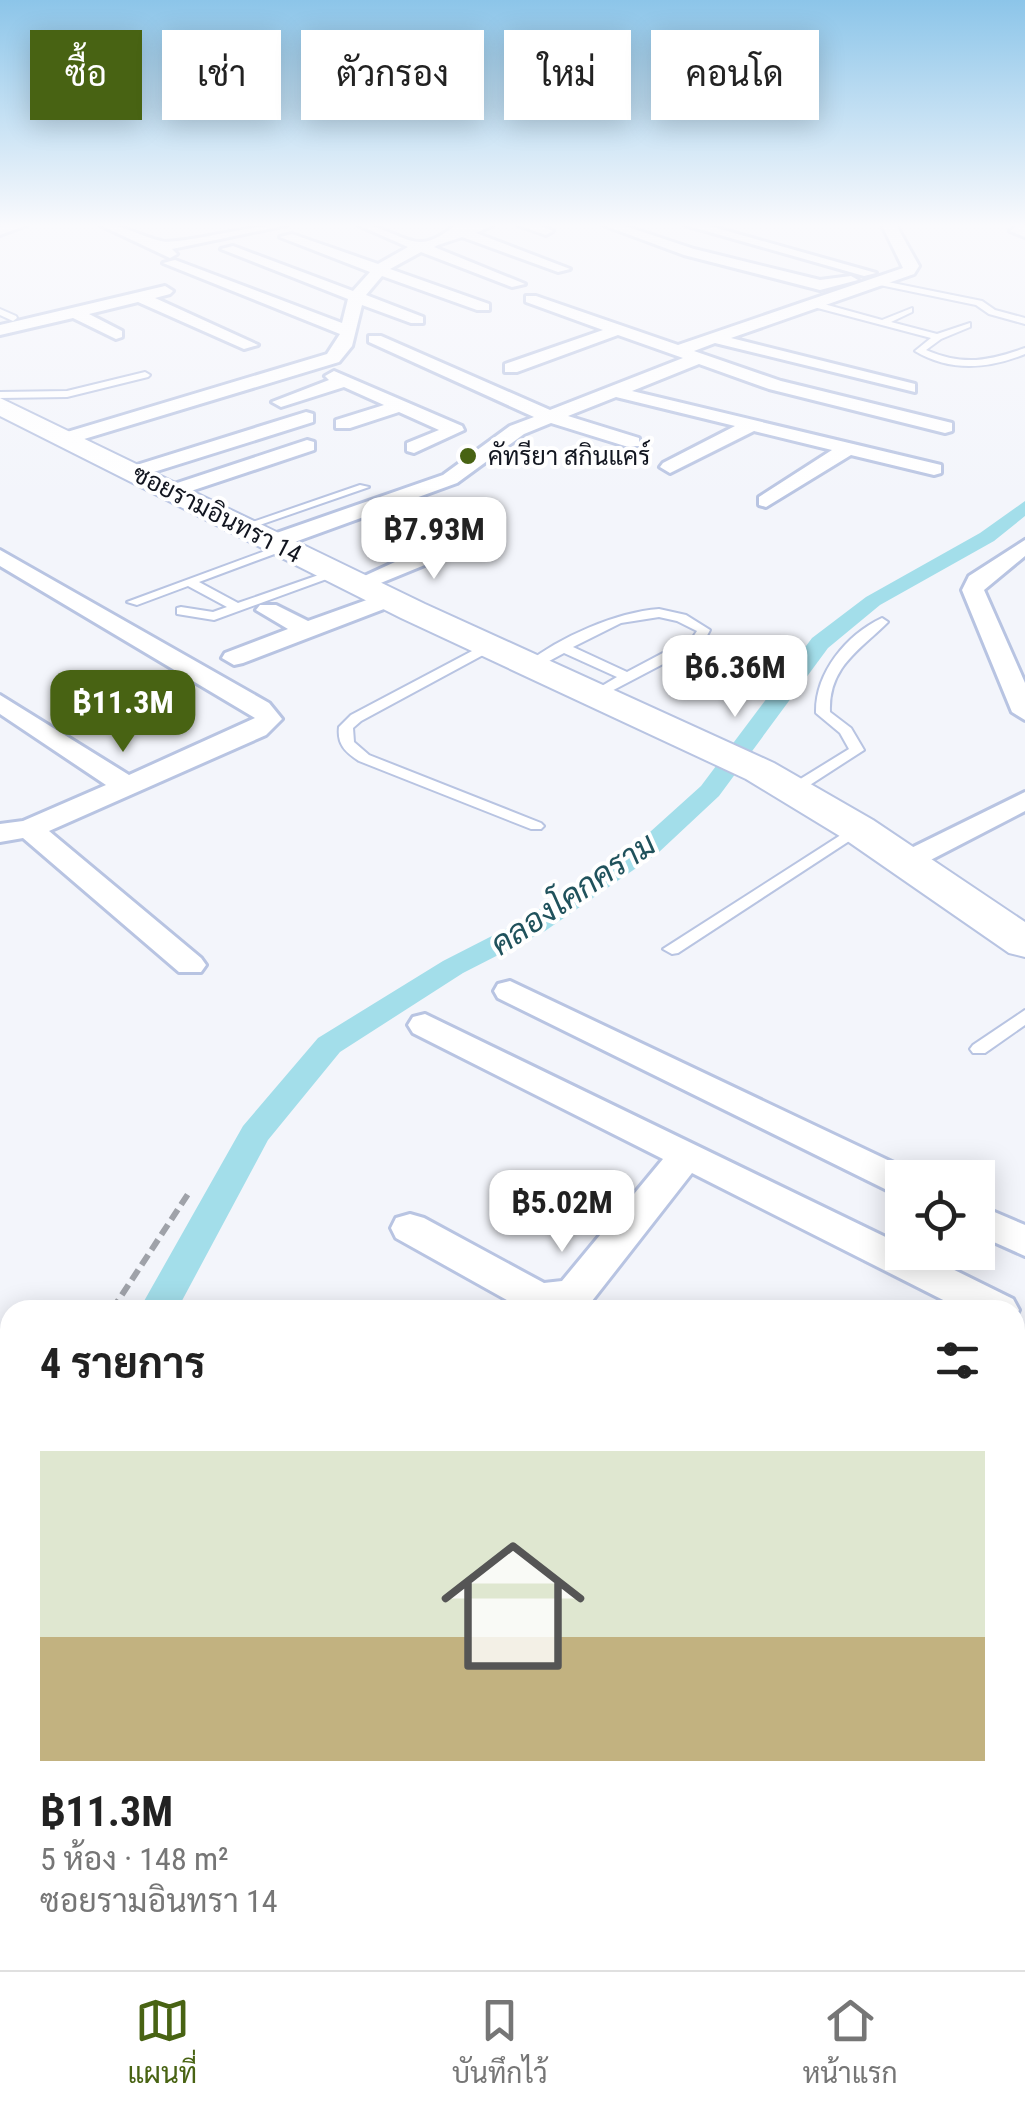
<!DOCTYPE html>
<html lang="th">
<head>
<meta charset="utf-8">
<style>
	:root { --surface:#fff; --page:#f6f6f6; --text:#222; --muted:#767676; --line:#e0e0e0; --accent:#486313 }
	body { margin:0; font-family:"Roboto Condensed",Sarabun,sans-serif; background:var(--page); color:var(--text); height:100vh; display:flex; flex-direction:column; font-size:38px; white-space:nowrap }
	* { box-sizing:border-box; margin:0 }
	p { font-size:32px; color:var(--muted) }
	.icon { flex:none; width:55px; height:55px; fill:none; stroke:currentColor; stroke-width:2; stroke-linecap:round; stroke-linejoin:round }
	.map { position:relative; flex:1; overflow:hidden }
	.sheet { position:absolute; left:0px; top:1300px; width:1025px; height:670px; display:flex; flex-direction:column; background:var(--surface); border-radius:30px 30px 0 0; box-shadow:0 5px 25px #0003 }
	.sheet>* { flex:none }
	.top-card { position:absolute; left:30px; top:30px; width:965px; height:90px; display:flex; gap:20px }
	.fabs { position:absolute; left:885px; top:1160px; display:grid; gap:20px }
	.fabs a { display:grid; place-items:center; width:110px; height:110px; border-radius:0px; background:var(--surface); box-shadow:0 5px 25px #0003; font-size:50px }
	.price { position:absolute; translate:-50% -85px; padding:0 22px; border-radius:20px; background:#fff; color:#222; font-size:32px; line-height:65px; filter:drop-shadow(0 2px 5px #0008) }
	.price::after { content:''; position:absolute; left:50%; top:60px; width:30px; height:22px; margin-left:-15px; background:inherit; clip-path:polygon(0 0,100% 0,50% 100%) }
	.price.selected { background:var(--accent); color:#fff }
	ul { padding:0; list-style:none }
	li { display:grid; align-content:center; gap:20px; height:530px; padding:0 40px }
	li span { display:grid; place-items:center; height:310px; border-radius:0px; color:#555 }
	li>.icon { margin-inline-start:auto }
	span .icon { width:180px; height:180px; fill:#fffc; stroke-width:1 }
	li b { font-size:42px }
	h2 { display:flex; justify-content:space-between; align-items:center; height:120px; padding:0 40px; font-size:42px }
	.pill { padding:0 35px; border-radius:0px; background:var(--surface); box-shadow:0 5px 25px #0003; font-size:35px; line-height:90px }
	.pill.selected { background:var(--accent); color:#fff }
	.menu { display:flex; justify-content:space-around; align-items:center; height:140px; border-top:2px solid var(--line); background:var(--surface); font-size:28px; color:var(--muted) }
	.menu a { display:grid; justify-items:center; gap:5px }
	.menu .selected { color:var(--accent) }
	.map>svg:first-child { display:block }
</style>
</head>
<body>
<div class="map">
<svg width="1025" height="1970" viewBox="0 0 1025 1970">
	<rect width="100%" height="100%" fill="#f3f5fb"/>
	<g fill="none" stroke-linecap="round" stroke-linejoin="round">
		<g fill="#a3deea" fill-rule="evenodd">
			<path d="M1025,501V516L994,541L880,605L828,648L719,796L658,853L545,931L463,973L340,1052L268,1140L177,1310H139L243,1126L318,1038L443,961L525,919L640,841L701,786L812,638L866,597L980,533Z"/>
			<path d="M10,1581V1642L0,1646V1585Z"/>
		</g>
		<defs>
			<g id="lane">
				<path d="M878,280L982,301L995,310L1025,318V324L989,314L976,305L875,284Z"/>
				<path d="M813,301L882,320L912,308V312L891,322L937,334L970,323V327L941,339L926,350C963,366 989,361 1025,348V354C988,369 950,372 915,351L931,338L810,306Z"/>
				<path d="M0,309L16,316L17,318L13,321L0,315Z"/>
				<path d="M145,372L150,375L148,377L67,397L0,398V392L67,391Z"/>
				<path d="M360,485L369,487L248,529L238,527Z"/>
				<path d="M284,544L290,547L288,549L199,582L238,603L333,570L343,573L214,620L177,614V608L181,607L213,612L227,607L188,586L137,605L127,602Z"/>
				<path d="M659,609L686,615L710,630L703,643L602,696L597,697L590,693L617,677L564,653L538,667L533,668L526,664C559,637 617,612 659,609ZM659,617L677,621L697,631L693,637L627,672L573,647L621,623Z"/>
				<path d="M882,618L888,622C860,650 828,667 830,712L851,728L864,750L799,792H789V786L849,749L840,733L816,713C815,673 846,635 882,618Z"/>
				<path d="M491,641L496,642V648L361,721L353,728L354,742L369,755L541,823L544,826L541,829H531L359,761C345,752 337,744 339,727L351,715Z"/>
				<path d="M858,824L866,829L863,832L678,953L672,954L663,949Z"/>
				<path d="M1025,1010V1025L985,1053H973L970,1049L973,1045Z"/>
			</g>
			<g id="street">
				<path d="M7,225H27L0,235V227Z"/>
				<path d="M100,225C124,224 139,236 161,241C177,246 257,223 287,225L172,249L177,254L170,258Z"/>
				<path d="M358,225C383,224 401,242 421,242C434,242 447,231 455,226L493,225L476,233L570,269L558,272L462,237L438,245L434,247L525,284L512,287L421,252L390,269L489,304V310H477L382,276L366,295L423,317V323H411L362,305L352,346L339,362L71,443H57V435L327,354L340,334L163,263L175,260L342,323L348,299L221,249L233,246L353,291L370,272L280,237L292,234L378,264L408,247Z"/>
				<path d="M518,225H538L553,231L546,235Z"/>
				<path d="M603,225H622L694,249L820,280L851,276L858,280L820,290L684,255Z"/>
				<path d="M685,225H706L876,273L864,276Z"/>
				<path d="M882,225H896L919,266L914,274L731,338L915,384V392L715,343L694,351L781,381L952,423V431L945,433L769,389L699,364L632,391L941,465V473L934,475L851,455L766,507L759,505V497L832,450L754,431L670,473L660,467L663,463L735,426L616,397L568,416L639,438V446H625L551,423L524,434L457,483L281,547L273,548L262,542L265,537L443,475L510,426L534,417L369,342V336H381L550,410L683,358L618,335L517,372H505V364L603,330L526,302V296H536L678,345L903,268Z"/>
				<path d="M1017,225H1025V237L1010,231Z"/>
				<path d="M165,286L173,291L170,294L155,298L258,345L244,349L138,302L89,314L122,331V337L116,339L73,318L0,335V325Z"/>
				<path d="M334,371L462,426L464,430L414,453L407,451V443L439,430L399,412L350,428H336V420L384,405L344,387L281,407L272,402L329,380L325,376Z"/>
				<path d="M306,412L313,414V422L141,476H127L124,472L127,468Z"/>
				<path d="M307,440L314,442V450L179,495L172,497L162,491L165,487Z"/>
				<path d="M1025,540V556L984,590L1025,683V720L1012,712L962,590L969,576Z"/>
				<path d="M412,543L435,557L432,562L366,589H350L347,584L408,556L401,549Z"/>
				<path d="M0,550L269,703L282,719L266,735L49,831L201,958L206,965L201,972H179L23,838L0,842V824L23,821L106,785L0,714V695L129,775L255,718L0,566Z"/>
				<path d="M389,592L400,599L397,604L243,663L234,665L222,658L225,653L288,629L256,610L260,605H276L308,621Z"/>
				<path d="M1025,792V811L917,867H897L892,861L897,855Z"/>
				<path d="M510,981L915,1173L918,1178H902V1195L889,1191L498,998L494,991L498,984Z"/>
				<path d="M425,1014L902,1245V1252H918L1013,1299L1019,1310L1015,1318V1310H963L692,1173L588,1306L575,1310H525L396,1238L391,1228L396,1218L410,1214L424,1218L544,1283L562,1281L663,1159L413,1033L408,1025L413,1017Z"/>
				<path d="M978,1205L1025,1225V1256L978,1235Z"/>
				<path d="M1015,1674L1025,1678V1727L1015,1723Z"/>
			</g>
			<path id="secondary" d="M0,398L425,604L774,763L873,820L1025,922V957L1009,953L843,838L746,779L401,618L0,416Z"/>
		</defs>
		<use href="#lane" stroke="#b8c4e2" stroke-width="4"/>
		<use href="#street" stroke="#b8c4e2" stroke-width="6"/>
		<use href="#secondary" stroke="#b8c4e2" stroke-width="4"/>
		<path stroke="#9fa2a9" stroke-width="6" stroke-dasharray="12 6" stroke-linecap="butt" d="M112,1310L190,1191"/>
		<path stroke="#9fa2a9" stroke-width="8" stroke-dasharray="15 8" stroke-linecap="butt" d="M0,1500L10,1483"/>
		<use href="#lane" fill="#fff" fill-rule="evenodd"/>
		<use href="#street" fill="#fff" fill-rule="evenodd"/>
		<use href="#secondary" fill="#fff" fill-rule="evenodd"/>
	</g>
	<linearGradient id="sky" x2="0" y2="1"><stop stop-color="#8cc5e9"/><stop offset="0.45" stop-color="#fafafd"/><stop offset="1" stop-color="#fafafd" stop-opacity="0"/></linearGradient>
	<rect width="1025" height="500" fill="url(#sky)"/>
	<circle fill="#486313" stroke="#fff" stroke-width="4" cx="468" cy="456" r="10"/>
	<g text-anchor="middle" dominant-baseline="central" stroke-width="8" stroke-linejoin="round" paint-order="stroke">
		<g font-size="25" fill="#121620" stroke="#fff" text-anchor="start">
			<text x="488" y="456">คัทรียา สกินแคร์</text>
		</g>
		<g font-size="25" fill="#121620" stroke="#fff">
			<text transform="translate(217 514) rotate(27)">ซอยรามอินทรา 14</text>
		</g>
		<g font-size="32" font-style="italic" fill="#20525c" stroke="#fff">
			<text transform="translate(573 894) rotate(-34)">คลองโคกคราม</text>
		</g>
	</g>
</svg>
<div class="fabs">
<a><svg class="icon" aria-label="locate" viewBox="0 0 24 24"><circle cx="12" cy="12" r="6"/><path d="M12 2v4M12 18v4M2 12h4M18 12h4"/></svg></a>
</div>
<b class="price" style="left:434px;top:582px">฿7.93M</b>
<b class="price" style="left:735px;top:720px">฿6.36M</b>
<b class="price selected" style="left:123px;top:755px">฿11.3M</b>
<b class="price" style="left:562px;top:1255px">฿5.02M</b>
<div class="top-card">
<a class="pill selected">ซื้อ</a>
<a class="pill">เช่า</a>
<a class="pill">ตัวกรอง</a>
<a class="pill">ใหม่</a>
<a class="pill">คอนโด</a>
</div>
<section class="sheet">
<h2>4 รายการ<svg class="icon" aria-label="filters" viewBox="0 0 24 24"><path d="M4 7h16M4 17h16"/><circle cx="9" cy="7" r="2"/><circle cx="15" cy="17" r="2"/></svg></h2>
<ul>
<li><span style="background:linear-gradient(#dfe7d0 60%,#c2b280 0)"><svg class="icon" aria-label="home" viewBox="0 0 24 24"><path d="M3 11l9-7 9 7M6 9v11h12V9"/></svg></span><div><b>฿11.3M</b><p>5 ห้อง · 148 m²</p><p>ซอยรามอินทรา 14</p></div></li>
</ul>
</section>
</div>
<nav class="menu">
<a class="selected"><svg class="icon" aria-label="map" viewBox="0 0 24 24"><path d="M3 6l6-2 6 2 6-2v14l-6 2-6-2-6 2zM9 4v14M15 6v14"/></svg>แผนที่</a>
<a><svg class="icon" aria-label="saved" viewBox="0 0 24 24"><path d="M7 4h10v16l-5-4-5 4z"/></svg>บันทึกไว้</a>
<a><svg class="icon" aria-label="home" viewBox="0 0 24 24"><path d="M3 11l9-7 9 7M6 9v11h12V9"/></svg>หน้าแรก</a>
</nav>
</body>
</html>
